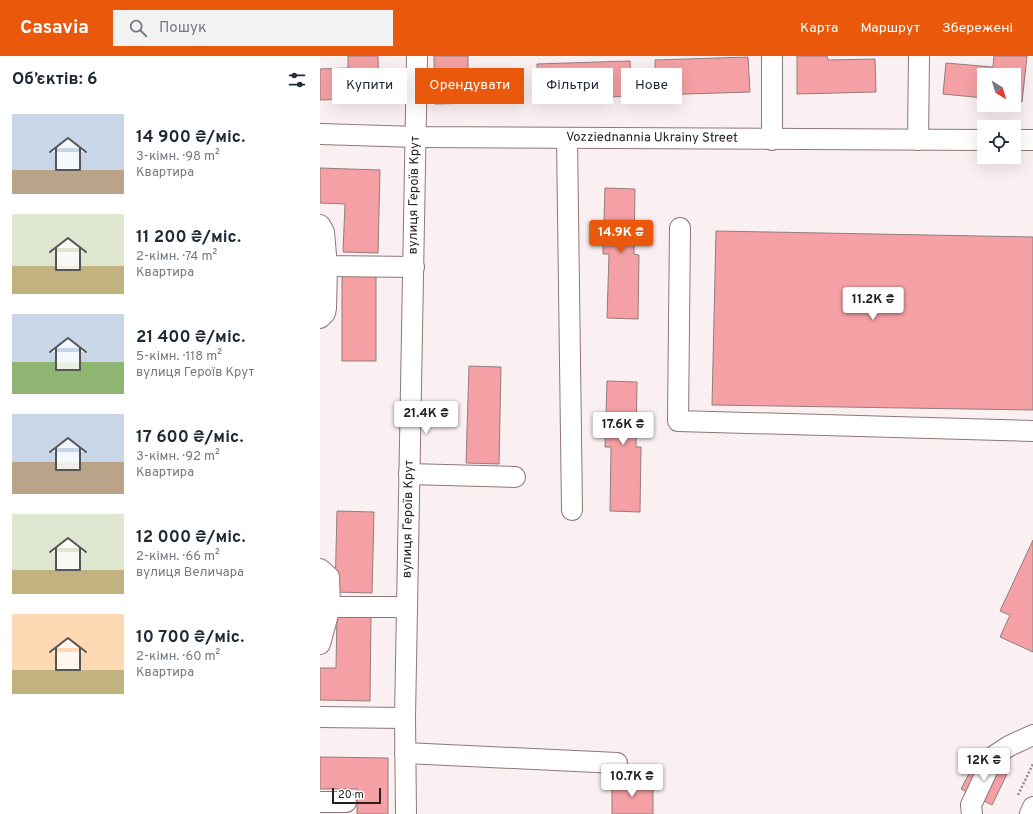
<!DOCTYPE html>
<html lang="uk">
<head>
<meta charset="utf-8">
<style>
	:root { --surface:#fff; --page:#f2f2f3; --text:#1f2937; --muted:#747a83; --accent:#ea580c }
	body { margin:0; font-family:Overpass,sans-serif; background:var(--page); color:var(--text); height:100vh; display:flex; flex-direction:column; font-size:15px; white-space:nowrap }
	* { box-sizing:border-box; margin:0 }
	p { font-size:13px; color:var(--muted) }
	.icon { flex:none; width:22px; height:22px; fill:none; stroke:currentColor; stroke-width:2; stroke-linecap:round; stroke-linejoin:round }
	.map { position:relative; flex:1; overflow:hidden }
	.details { display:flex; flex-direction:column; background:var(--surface); width:320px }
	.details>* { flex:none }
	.guide { position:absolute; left:12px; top:12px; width:380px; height:36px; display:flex; gap:8px }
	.needle { width:26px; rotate:142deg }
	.controls { position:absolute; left:657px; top:12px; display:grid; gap:8px }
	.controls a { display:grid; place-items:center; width:44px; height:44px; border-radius:0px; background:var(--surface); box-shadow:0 4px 16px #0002; font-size:20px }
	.scale { position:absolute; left:12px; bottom:10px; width:49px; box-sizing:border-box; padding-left:4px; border:2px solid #292020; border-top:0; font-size:11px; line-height:14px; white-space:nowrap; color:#292020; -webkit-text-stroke:3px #fff; paint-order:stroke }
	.price { position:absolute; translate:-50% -34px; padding:0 9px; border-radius:4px; background:#fff; color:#222; font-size:13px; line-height:26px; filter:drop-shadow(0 1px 2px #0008) }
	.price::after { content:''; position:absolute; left:50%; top:24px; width:12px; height:9px; margin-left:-6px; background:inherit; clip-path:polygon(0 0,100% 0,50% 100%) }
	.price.selected { background:var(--accent); color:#fff }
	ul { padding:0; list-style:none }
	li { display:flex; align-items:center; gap:12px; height:100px; padding:0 12px }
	li span { display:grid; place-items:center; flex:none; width:112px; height:80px; border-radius:0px; color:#555 }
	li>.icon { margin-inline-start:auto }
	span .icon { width:48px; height:48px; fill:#fffc; stroke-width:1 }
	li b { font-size:17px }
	h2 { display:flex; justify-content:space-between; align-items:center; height:48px; padding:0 12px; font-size:17px }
	.pill { padding:0 14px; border-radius:0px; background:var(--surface); box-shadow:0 4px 16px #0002; font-size:14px; line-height:36px }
	.pill.selected { background:var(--accent); color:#fff }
	header { display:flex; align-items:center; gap:24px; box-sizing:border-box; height:56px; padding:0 20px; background:var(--accent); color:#fff }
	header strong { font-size:19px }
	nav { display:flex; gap:22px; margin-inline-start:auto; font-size:14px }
	.search { width:280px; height:36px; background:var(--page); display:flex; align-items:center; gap:10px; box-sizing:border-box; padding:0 14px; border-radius:0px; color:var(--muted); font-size:15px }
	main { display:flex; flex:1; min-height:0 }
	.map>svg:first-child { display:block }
</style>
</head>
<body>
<header>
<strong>Casavia</strong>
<div class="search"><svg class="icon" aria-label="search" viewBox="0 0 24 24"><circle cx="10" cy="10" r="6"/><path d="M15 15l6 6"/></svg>Пошук</div>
<nav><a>Карта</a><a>Маршрут</a><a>Збережені</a></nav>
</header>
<main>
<section class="details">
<h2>Об’єктів: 6<svg class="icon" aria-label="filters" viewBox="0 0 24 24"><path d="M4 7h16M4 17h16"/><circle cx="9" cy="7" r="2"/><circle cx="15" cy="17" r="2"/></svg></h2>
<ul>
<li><span style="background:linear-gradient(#c9d6e8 70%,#b9a48a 0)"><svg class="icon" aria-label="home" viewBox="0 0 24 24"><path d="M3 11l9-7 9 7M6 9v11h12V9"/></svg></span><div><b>14 900 ₴/міс.</b><p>3-кімн. · 98 m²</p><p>Квартира</p></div></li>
<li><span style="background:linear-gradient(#dfe7d0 65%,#c2b280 0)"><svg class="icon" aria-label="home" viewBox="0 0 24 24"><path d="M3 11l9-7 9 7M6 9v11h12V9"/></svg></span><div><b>11 200 ₴/міс.</b><p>2-кімн. · 74 m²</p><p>Квартира</p></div></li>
<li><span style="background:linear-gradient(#c9d6e8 60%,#8fb573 0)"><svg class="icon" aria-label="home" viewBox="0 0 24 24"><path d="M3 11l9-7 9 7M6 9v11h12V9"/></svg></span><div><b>21 400 ₴/міс.</b><p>5-кімн. · 118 m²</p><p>вулиця Героїв Крут</p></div></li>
<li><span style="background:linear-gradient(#c9d6e8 60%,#b9a48a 0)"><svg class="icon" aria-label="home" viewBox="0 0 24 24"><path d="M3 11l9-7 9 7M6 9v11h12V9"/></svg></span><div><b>17 600 ₴/міс.</b><p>3-кімн. · 92 m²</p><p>Квартира</p></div></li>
<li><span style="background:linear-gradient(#dfe7d0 70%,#c2b280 0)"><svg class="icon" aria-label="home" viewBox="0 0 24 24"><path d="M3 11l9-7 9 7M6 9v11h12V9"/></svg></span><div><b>12 000 ₴/міс.</b><p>2-кімн. · 66 m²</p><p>вулиця Величара</p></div></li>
<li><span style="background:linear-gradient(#ffd9b3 70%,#c2b280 0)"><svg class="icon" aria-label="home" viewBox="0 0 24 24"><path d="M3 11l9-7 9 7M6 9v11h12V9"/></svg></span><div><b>10 700 ₴/міс.</b><p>2-кімн. · 60 m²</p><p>Квартира</p></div></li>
</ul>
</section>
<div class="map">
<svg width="713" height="758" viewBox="0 0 713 758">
	<rect width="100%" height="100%" fill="#fbf0f1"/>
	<g fill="#f4a0a5" stroke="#947c7d">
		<path d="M28,0H58L59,42L0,44V13L28,12Z"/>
		<path d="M114,0H148V14H195L196,46L115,48Z"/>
		<path d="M477,0H507L508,4L555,3L556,36L477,38Z"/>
		<path d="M674,0H707L702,46L694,45V19H664V42L623,38L626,7L673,11Z"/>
		<path d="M428,1L430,36L335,39V4Z"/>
		<path d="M310,5L312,40L218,44L217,8Z"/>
		<path d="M0,112L60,114L58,197L23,196L25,148L0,147Z"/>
		<path d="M285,132L315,133L314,198L319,199L318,263L287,262L289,198H283Z"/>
		<path d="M396,175L713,181V354L392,349Z"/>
		<rect x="22" y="220" width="34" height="85"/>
		<path d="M149,310L181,311L179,408L146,407Z"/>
		<path d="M287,325L317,326L316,391H321L320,456L290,455L291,391H285Z"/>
		<path d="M17,455L54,456L52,537L15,536Z"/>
		<path d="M713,484V596L680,581L690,559L680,555Z"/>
		<path d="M17,558L51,559L50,645L0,644V612H16Z"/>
		<path d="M0,701L68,702V758H37V733H0Z"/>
		<path d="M657,702L687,718L672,749L641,733Z"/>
		<rect x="292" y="726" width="41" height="32"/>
	</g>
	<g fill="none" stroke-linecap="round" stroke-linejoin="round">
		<defs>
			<g id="minor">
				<path d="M452,0V84"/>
				<path id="s1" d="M0,78L97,81L664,84"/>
				<path d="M247,82L252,454"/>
				<path d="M598,84L599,0"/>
				<path d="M694,84H713"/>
				<path d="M0,169L4,176L7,210L94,211"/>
				<path d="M360,172L358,365L713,375"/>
				<path d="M0,262L5,257L6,252L7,210"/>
				<path d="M89,418L195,421"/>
				<path d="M0,513L9,521L10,551L0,588"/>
				<path d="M10,551H87"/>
				<path d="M0,661L85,662"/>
				<path d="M85,697L297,707"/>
				<path d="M0,746H26"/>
				<path id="s2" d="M86,758L85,662L97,0"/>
				<path d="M652,758L651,749L674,700L689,690L713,679"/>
				<path d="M710,758L713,751"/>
			</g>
		</defs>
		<use href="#minor" stroke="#8f7777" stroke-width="22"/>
		<path stroke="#958b8b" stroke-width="2.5" stroke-dasharray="2 2" stroke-linecap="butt" d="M698,739L713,708"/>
		<use href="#minor" stroke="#fff" stroke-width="20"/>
	</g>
	<g text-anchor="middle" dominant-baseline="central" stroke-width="4" stroke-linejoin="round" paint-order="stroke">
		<g font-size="13" fill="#292020" stroke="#fff">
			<text stroke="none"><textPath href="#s1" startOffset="332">Vozziednannia Ukrainy Street</textPath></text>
			<text stroke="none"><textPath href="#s2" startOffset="619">вулиця Героїв Крут</textPath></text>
			<text stroke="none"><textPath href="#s2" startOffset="295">вулиця Героїв Крут</textPath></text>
		</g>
	</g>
</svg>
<div class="controls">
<a><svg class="needle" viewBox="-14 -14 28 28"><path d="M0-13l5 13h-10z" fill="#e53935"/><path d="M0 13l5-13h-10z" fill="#747a83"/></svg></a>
<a><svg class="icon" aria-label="locate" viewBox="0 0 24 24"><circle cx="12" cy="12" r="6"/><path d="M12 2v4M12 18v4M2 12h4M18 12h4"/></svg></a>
</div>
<div class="scale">20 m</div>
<b class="price selected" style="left:301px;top:198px">14.9K ₴</b>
<b class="price" style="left:553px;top:265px">11.2K ₴</b>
<b class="price" style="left:106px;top:379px">21.4K ₴</b>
<b class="price" style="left:303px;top:390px">17.6K ₴</b>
<b class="price" style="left:664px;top:726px">12K ₴</b>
<b class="price" style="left:312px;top:742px">10.7K ₴</b>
<div class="guide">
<a class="pill">Купити</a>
<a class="pill selected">Орендувати</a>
<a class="pill">Фільтри</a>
<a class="pill">Нове</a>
</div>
</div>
</main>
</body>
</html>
